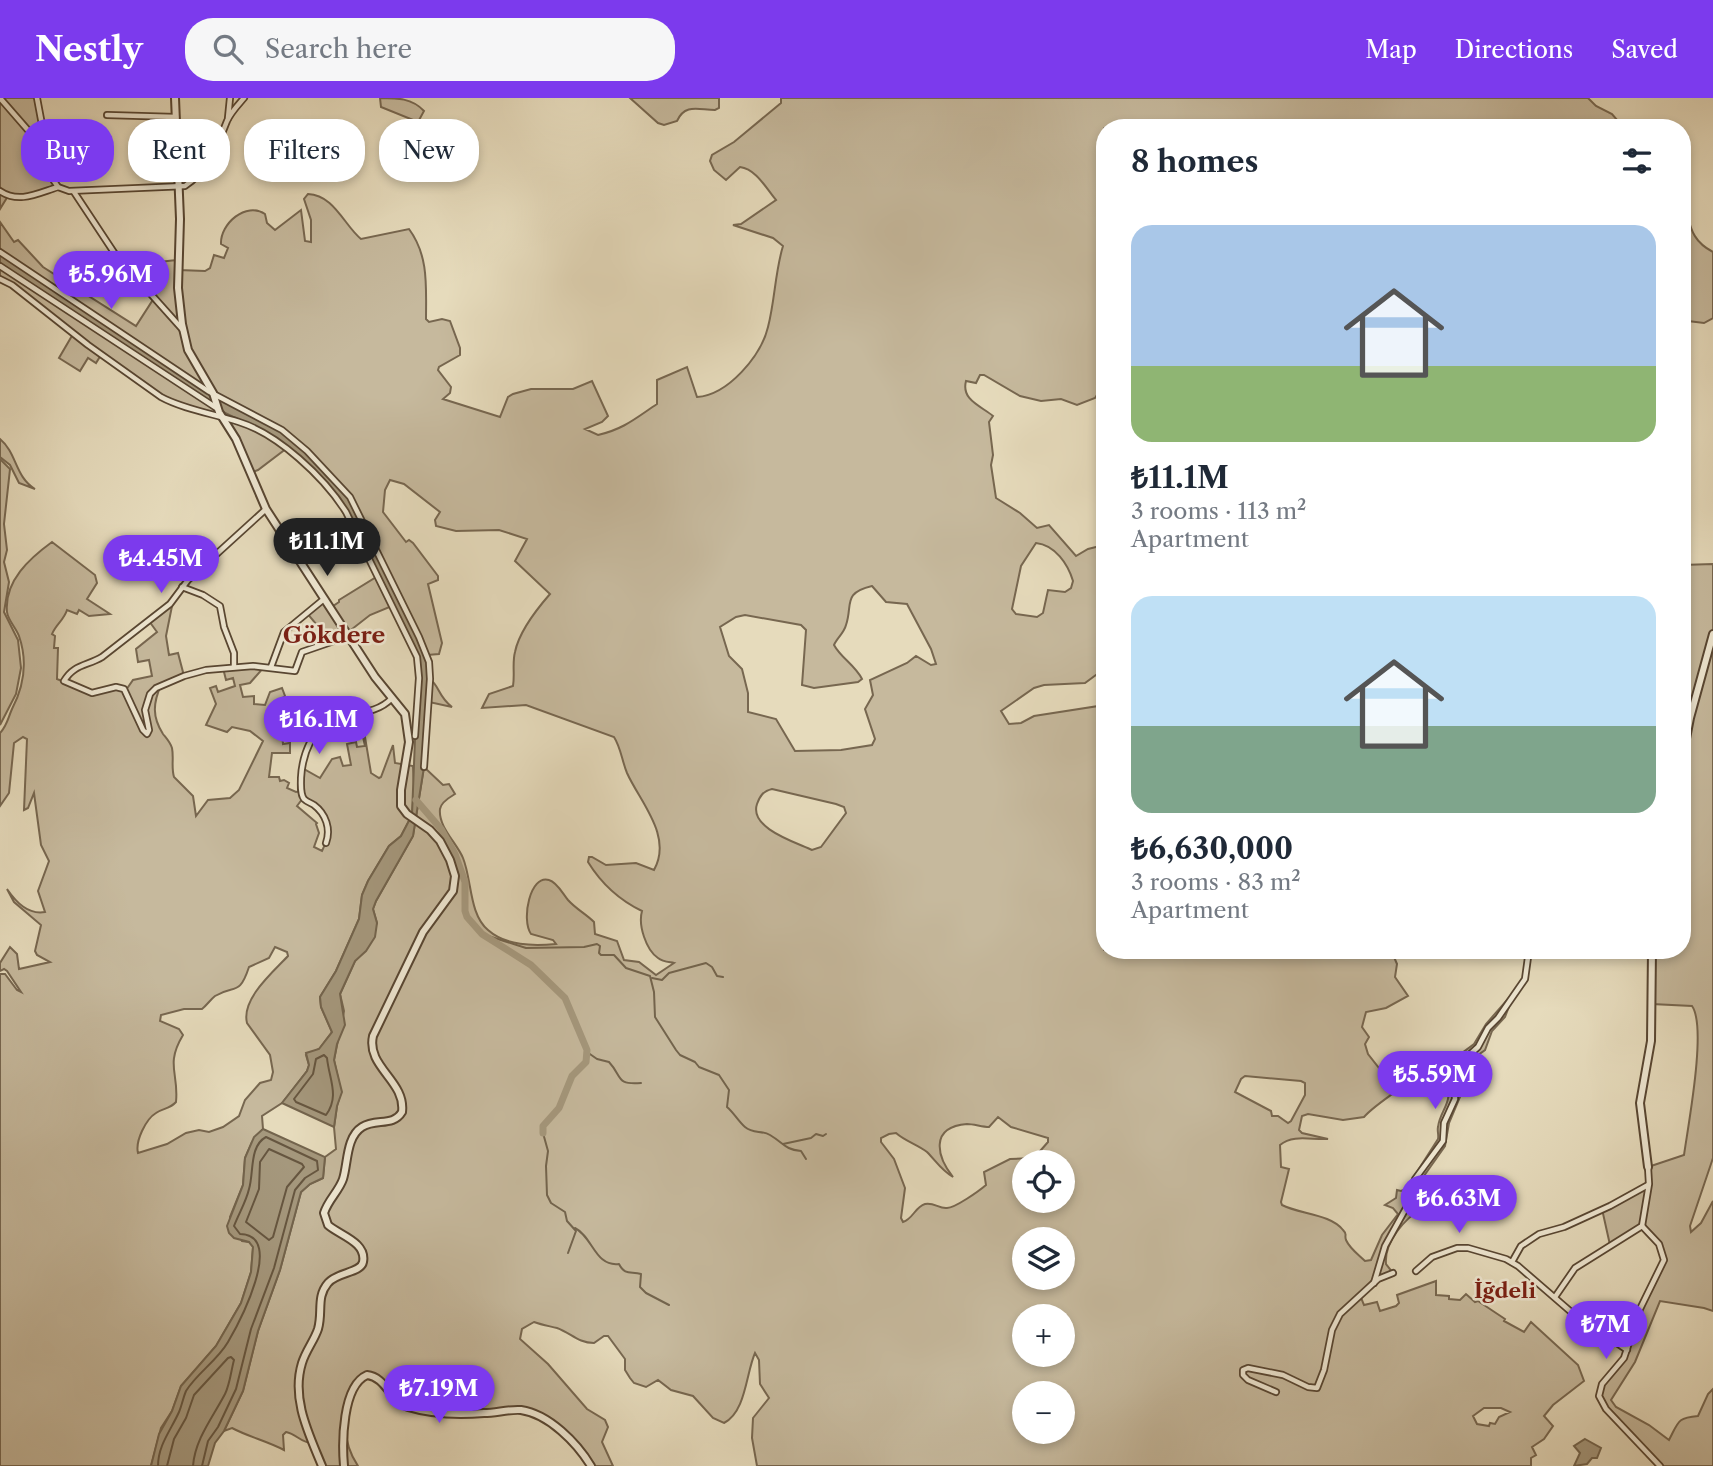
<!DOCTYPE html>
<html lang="en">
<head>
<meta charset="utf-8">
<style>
	:root { --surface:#fff; --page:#f6f6f7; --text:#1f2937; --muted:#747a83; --accent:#7c3aed }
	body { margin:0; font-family:"Libre Caslon Text",serif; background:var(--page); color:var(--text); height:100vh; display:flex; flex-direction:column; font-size:26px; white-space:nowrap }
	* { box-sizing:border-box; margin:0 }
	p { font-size:23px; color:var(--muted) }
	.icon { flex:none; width:38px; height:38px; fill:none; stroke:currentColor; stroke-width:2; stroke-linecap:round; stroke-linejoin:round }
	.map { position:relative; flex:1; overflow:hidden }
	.panel { position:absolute; left:1096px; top:21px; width:595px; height:840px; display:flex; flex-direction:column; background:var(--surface); border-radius:28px; box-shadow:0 4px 10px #0003 }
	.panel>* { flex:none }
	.guide { position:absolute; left:21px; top:21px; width:665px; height:63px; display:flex; gap:14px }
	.controls { position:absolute; left:1012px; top:1052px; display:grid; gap:14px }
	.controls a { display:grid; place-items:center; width:63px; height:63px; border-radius:50%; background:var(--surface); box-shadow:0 4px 10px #0003; font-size:35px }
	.price { position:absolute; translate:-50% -60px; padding:0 16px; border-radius:24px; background:var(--accent); color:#fff; font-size:23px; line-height:46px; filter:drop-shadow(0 2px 4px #0008) }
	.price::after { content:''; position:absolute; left:50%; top:42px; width:21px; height:16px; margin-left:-10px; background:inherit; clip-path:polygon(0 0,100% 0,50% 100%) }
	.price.active { background:#222; color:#fff }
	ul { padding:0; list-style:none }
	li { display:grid; align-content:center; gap:14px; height:371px; padding:0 35px }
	li span { display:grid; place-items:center; height:217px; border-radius:21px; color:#555 }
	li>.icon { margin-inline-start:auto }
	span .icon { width:126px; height:126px; fill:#fffc; stroke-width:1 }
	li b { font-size:30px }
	h2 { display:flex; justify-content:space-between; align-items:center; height:84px; padding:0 35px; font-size:30px }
	.tag { padding:0 24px; border-radius:28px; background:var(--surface); box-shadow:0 4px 10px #0003; font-size:24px; line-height:63px }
	.tag.active { background:var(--accent); color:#fff }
	header { display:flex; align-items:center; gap:42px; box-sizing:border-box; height:98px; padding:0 35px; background:var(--accent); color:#fff }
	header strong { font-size:33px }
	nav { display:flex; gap:38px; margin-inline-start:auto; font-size:24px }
	.search { width:490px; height:63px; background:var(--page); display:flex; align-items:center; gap:18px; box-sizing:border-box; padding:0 24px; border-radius:28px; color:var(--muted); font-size:26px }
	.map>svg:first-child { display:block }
</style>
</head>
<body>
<header>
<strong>Nestly</strong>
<div class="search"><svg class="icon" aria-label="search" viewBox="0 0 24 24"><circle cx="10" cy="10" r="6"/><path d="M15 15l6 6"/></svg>Search here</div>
<nav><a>Map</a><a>Directions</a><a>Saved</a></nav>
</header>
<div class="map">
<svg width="1713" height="1368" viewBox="0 0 1713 1368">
	<rect width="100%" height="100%" fill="#e6dbbc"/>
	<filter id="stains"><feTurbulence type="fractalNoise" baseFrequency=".00286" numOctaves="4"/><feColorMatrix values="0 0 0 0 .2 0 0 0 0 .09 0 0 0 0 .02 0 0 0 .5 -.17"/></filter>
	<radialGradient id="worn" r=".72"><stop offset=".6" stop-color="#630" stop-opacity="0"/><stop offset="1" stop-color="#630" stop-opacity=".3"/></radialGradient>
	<g fill="#c6b99d" stroke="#776750" stroke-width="2" fill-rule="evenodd">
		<path d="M0,0H37L51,76L58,89L21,100L8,98L0,111Z"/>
		<path d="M380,0C397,0 412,0 424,13L418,24L381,9Z"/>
		<path d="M630,0H719V10L715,12C699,12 685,5 677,23L664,27L658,25Z"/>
		<path d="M781,0H1588L1596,8L1612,16L1624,30H1104V286L1095,300L1077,307L1061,301L1041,303L1020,298L984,277H980L976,285L966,283C961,302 981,308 993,318L989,324L993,357L991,367L996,400L1020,415L1037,430L1049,427L1076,458L1088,451L1104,447V571L1085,585L1044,587L1034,590L1001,613L1009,626L1021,625L1034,618L1098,608L1104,593V852H1391L1397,866L1395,879L1408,898L1386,910L1366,914L1362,929L1369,939L1365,946L1368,956L1379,970L1401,972L1417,978C1401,991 1375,1006 1364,1019L1343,1022L1308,1016L1302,1018L1299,1032L1302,1035L1328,1041C1311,1042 1293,1036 1280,1047L1281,1069L1289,1071L1281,1104L1282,1107C1299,1116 1331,1116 1343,1132C1348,1137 1344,1136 1346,1142C1350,1151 1359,1157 1365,1163L1371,1162L1382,1137L1398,1116L1393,1110L1385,1107L1396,1100L1397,1092L1401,1093L1406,1091L1438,1041C1439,1037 1437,1033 1438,1029C1440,1011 1456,1003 1444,982L1458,958L1474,946L1486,926L1515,893L1505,919L1492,933L1485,952L1464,967L1459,974L1457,984L1460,999L1449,1025L1445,1048L1419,1085L1416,1101L1423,1107V1110C1405,1120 1384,1144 1386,1166L1393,1175L1381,1178L1360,1197L1364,1207L1377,1204L1380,1213L1396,1208L1399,1205L1397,1197L1436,1183V1197L1449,1198V1201L1460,1202L1466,1196L1475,1204L1478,1203L1505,1221L1504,1223L1524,1234L1531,1224L1578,1267L1584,1283L1553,1307L1544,1318L1553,1328L1544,1341L1532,1349L1536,1357L1531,1360V1368H757L752,1340L753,1320L769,1300L760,1286L759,1262L755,1255C746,1275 746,1314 724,1325L713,1320L693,1298L671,1292L658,1282L646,1289L634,1285L630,1280L625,1272V1261L608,1238H604L594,1245C578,1245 571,1235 557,1230C549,1228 542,1227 534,1224L522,1231L520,1241L548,1266L587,1311L605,1322L608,1329L602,1344L613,1368H591L575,1344L530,1314L484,1315L431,1313L406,1308L372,1278L360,1281C347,1314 337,1336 358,1368H322L313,1345C302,1346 297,1336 286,1334L283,1337L284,1352C267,1343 249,1339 232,1330L224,1333L243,1293L258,1233L280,1172L301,1094L310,1086L323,1080L325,1059L336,1051L334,1029L337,1008L341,994L334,962L344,913L340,896L355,863L362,856L377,825L373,811L376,803L413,738L424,669L443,687L449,686L455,696C450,699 441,704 440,711C438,729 457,745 463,760C472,782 469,816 488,832C506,848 533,848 556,846L553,842L531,836C521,822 530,776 549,782C557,784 563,796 568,802C576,811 586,816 594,824L595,836L617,843L624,862L639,864L656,877L674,865C670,864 663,864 658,860C646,852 638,827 642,813C619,802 601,785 588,764L589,759H592L606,767L636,765L654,772C673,738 640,704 627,675C622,663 621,650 614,639L526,607L482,610L489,596L513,588C515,577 512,565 515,554C519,534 536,512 550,496L515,463L527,441L499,432L456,433L436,428L435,422L440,414L404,386L390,382L385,392L383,414L406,444L409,442L413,445L438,478V482L428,486L442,545L439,556L427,557L356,408L224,303L0,154V124L14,144L18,142L43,169L136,228L154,200L132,176C147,166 161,163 179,162V172L205,173L210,170L214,157L224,160L228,150L221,146C220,126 246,103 265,116L267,125L275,132L301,112L305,143L311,144V122L304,101L308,96C334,97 344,127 361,141L409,131C429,158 426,189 426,221L429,224L442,221L450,223L460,250V257L439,269L438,272L451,289L450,295L443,301L500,319L508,299L513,296L531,291H573L592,283L608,318L602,324L585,331L598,337C624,331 636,320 657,306V282L687,269L697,299C728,297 761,258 768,229C775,202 775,174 783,148L773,140L733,127L741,126L776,102C766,90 756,71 740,69L726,82L714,72L710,63L712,57L734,44L781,5ZM1036,445C1055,447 1068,466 1073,483L1071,490L1065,494L1048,492L1043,515L1037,519L1016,516L1012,511L1021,468ZM872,488L886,504L907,506L931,551L936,566L931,567L916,558L907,565L870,582L873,597L865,611L875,641L872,647L841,652L795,653L776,621L748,614V595L742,571L729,558L720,529L736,519L745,517L801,527L806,532L802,587L814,590L858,584L862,581C855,567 841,560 834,547C837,540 844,535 846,527C853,507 842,495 872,488ZM772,691L836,706L844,709L846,715L821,749L812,752C795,744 749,730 757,706C760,698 763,693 772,691ZM1245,978L1301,983L1305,985V997L1291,1023L1288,1025L1278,1018H1272L1271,1013L1235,994L1241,981ZM998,1019L1011,1029L1048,1040V1044L1034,1060L1010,1061L984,1074L986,1087C979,1093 955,1110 947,1110C939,1111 934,1104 925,1106C915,1109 913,1121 903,1124L901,1120L905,1090L894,1061L881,1044V1040L889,1036L896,1035C905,1043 918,1047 927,1054C936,1063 941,1072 953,1079C937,1059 929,1029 967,1026C974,1026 982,1029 989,1029ZM1024,1064H1062V1102H1024ZM1024,1141H1062V1180H1024ZM1024,1218H1062V1256H1024ZM1024,1295H1062V1334H1024ZM1484,1310H1501L1510,1314L1499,1319L1495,1326L1490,1325L1489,1328L1477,1326L1473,1318Z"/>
		<path d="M1682,101C1691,124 1688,141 1713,154V220L1704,225L1688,223L1682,218Z"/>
		<path d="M0,168L211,308L264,334L287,350L258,372L250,375L222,320L174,306L101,257L96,265L88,260L80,273L59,260L73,236L0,181Z"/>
		<path d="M0,341C17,355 15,379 35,391L19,385L10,367L0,359Z"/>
		<path d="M0,361L10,371L4,426L7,452L4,464L9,484L4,514L18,542L21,570L16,596L0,627Z"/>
		<path d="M52,444L95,477L97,485L87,501L110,516L89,518L79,512L77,516L67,512C64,522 56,526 52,536L55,538L54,550H58L57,581L89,594L113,590L126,592L133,582L152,578L149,562L138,564L136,551L157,534L149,523L173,503L166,538L169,557L178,555L184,578L161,587C153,605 152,619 163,636C167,641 170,644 172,650C174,660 171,669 174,679L193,698L196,718L208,702L230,700L239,692L263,643L250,633L232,629L227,634L206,627L216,606L210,590L216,588L218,594L235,588L233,580L226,582L223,570L264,569L250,585L240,587L243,599L254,598V606L265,607L270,594L282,590L285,598L280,602L283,608L280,611L282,621L287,620L288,634L282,635L283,646L290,645V655H272L269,679H279L280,683L284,682L289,685L287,690L296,694L301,693L302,670L320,680L332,661L340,659L343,668L351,667L347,646L356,644L357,649L365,648L363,639H365L371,675L379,680L381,679L393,647L395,665L413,668L414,689L412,717L401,738L389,748L368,783L362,797L359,821L336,873L320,899L321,909L332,934L319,951L306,957L309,967L307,973L282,1005L262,1018L263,1031L252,1044L245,1060L243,1087L230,1119L242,1143L249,1144L253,1149L251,1174L241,1205L216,1248L181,1288L172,1313L161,1330L151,1368H0V876H5L17,892L21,894L7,873L4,871L0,873V865L10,849L17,856L19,871L50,864L37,857L35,853L41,827L14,804L7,791C16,804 28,817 45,814L38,793L49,763L41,747L34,695L28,710L24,712L27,641L23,639L14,645L9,695L0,708V635C7,628 8,620 12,611C24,588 28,564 19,538C16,530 8,522 7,514C4,483 30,460 52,444ZM303,700C322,716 335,728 322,753L314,749L319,735L316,726L317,725L297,708ZM275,849L287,854L288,858C273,874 241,901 247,925L270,957L273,974L271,982L260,985L245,1002L239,1018L223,1029L209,1034L199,1032L186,1035L167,1046L138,1055C135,1043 146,1021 156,1015C163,1010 170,1011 176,1004C179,975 165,967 183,937L179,931L160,923L161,917L184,911H202C207,907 210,902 215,898C235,886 239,899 249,869L269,860Z"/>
		<path d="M1713,466V1060L1690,1128L1691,1134L1701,1125L1713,1103V1213L1704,1210L1660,1203L1635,1264L1611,1302L1616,1309L1649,1327L1669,1342C1679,1323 1677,1320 1698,1318L1708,1296L1713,1291V1368H1660L1600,1302L1601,1290L1622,1263L1636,1223L1664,1162L1662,1153L1642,1128L1610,1147L1602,1111L1649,1086L1648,1069L1684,1057C1688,1028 1707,929 1692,908L1652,906V852H1682V467Z"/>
		<path d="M378,478L392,508L370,517L347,535L331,544L306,514L324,501L330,510L339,504V502Z"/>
		<path d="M430,581C440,589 438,598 452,609L429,604Z"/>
		<path d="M328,607C343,607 359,617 373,612L364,621L344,630L341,619L334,621Z"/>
	</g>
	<g fill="#a5987d" stroke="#73644d" stroke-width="2">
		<path d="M0,154L208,293L269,324L294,341L350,399L429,564L424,669L413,738L376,803L373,811L377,825L375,839L366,853L355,863L340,896L345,927L337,946L334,962L342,994L337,1008L334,1029L282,1005L307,973L309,967L306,955L319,951L332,934L321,909L320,899L336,873L359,821L362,797L368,783L389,748L401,738L412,717L418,565L341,406L299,361L264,334L211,308L0,168Z"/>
		<path d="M263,1031L325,1059L323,1080L310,1086L301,1094L280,1172L258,1233L243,1293L224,1333L215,1345L208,1368H151L159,1336L172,1313L181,1288L216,1248L241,1205L251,1174L253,1149L249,1144L234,1140L229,1135L227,1128L243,1087L245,1060L254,1039Z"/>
		<path d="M1585,1341L1601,1350L1597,1360H1592L1587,1366L1574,1368L1580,1355L1574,1348Z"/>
	</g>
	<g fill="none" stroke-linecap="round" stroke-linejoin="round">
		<g stroke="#665640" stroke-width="2">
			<path d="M324,957L327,960C329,981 340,998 326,1017L296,1004L294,1001L313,976L316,961Z"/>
			<path d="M269,1051L302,1066L304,1069L287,1089L273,1139L269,1142L246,1124L259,1091L260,1064Z"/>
			<path d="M158,1368C158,1347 171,1332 179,1314C182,1307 183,1300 186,1293C197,1275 217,1263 228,1244C239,1225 286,1137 240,1136L234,1128C239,1115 246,1104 249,1091C254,1075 249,1048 266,1039L317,1063L318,1072L305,1080L295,1092L274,1170L251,1231L236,1291L218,1329L208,1343L202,1368"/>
			<path d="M167,1368L174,1341L186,1320L194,1297L228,1260L231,1259L234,1262C231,1273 230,1286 225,1296C213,1319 195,1341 193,1368"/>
		</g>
		<g stroke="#73644d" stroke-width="2">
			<path d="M482,836L526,850L584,849L597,846L600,848L599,855L601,857H614L626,870L650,878L654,894L655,919L676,952L680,957L695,964L699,969L719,977L729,992L727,1009C734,1015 739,1024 745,1029C753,1036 762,1032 770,1037C785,1046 784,1051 801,1053L806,1061"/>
			<path d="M652,880L662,882L669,875L706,865L712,869L717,878L723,879"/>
			<path d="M587,954L597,961L609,964C623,979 615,987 641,985"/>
			<path d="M543,1035L548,1053L546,1068L547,1097L551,1105L565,1114L567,1123L576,1133L568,1155"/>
			<path d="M783,1046L811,1040L816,1036L823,1038L826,1036"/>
			<path d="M575,1130C593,1139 595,1169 619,1166C625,1178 631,1173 641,1176L640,1189L646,1195L669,1207"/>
		</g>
		<path stroke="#a5987d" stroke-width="7" d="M416,702L441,731L455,756L465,784V813L467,819L482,836L531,867L565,900L587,952L586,964L572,978L559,1010L543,1028V1035"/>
		<defs>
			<g id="minor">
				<path d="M0,0L47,54"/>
				<path d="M37,0L52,80L58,89L69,93L185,88C209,72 217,48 227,23C231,14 238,7 244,0"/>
				<path d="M107,17L176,19"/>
				<path d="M228,20L230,0"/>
				<path d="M0,93C19,106 38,95 58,89"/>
				<path d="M74,94L115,156L183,232"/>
				<path d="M0,154L208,293L282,332L307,353L350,399L419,539L429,564L430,581L424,669"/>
				<path d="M0,168L218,311"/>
				<path d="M0,181L12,187L88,247L161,299C183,311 214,316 239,324C278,336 324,379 346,414L417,559L419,580L415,638"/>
				<path d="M266,411L188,482L170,506L102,559C87,568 74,566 64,583L92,595L116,589L124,591L143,632L147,636L149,632L145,612L150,596L156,590L184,578L206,572L253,568L295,573L302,554L331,544L347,535"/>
				<path d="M182,489L203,497L220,508L224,529L234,555V569"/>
				<path d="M271,569L284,534L324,501"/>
				<path d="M326,745C331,731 326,716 314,707C311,705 307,704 304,701C300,696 301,687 301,680C302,658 313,625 338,619C357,614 377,616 392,600"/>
				<path d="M1642,1128L1659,1146L1664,1162L1640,1211L1624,1260L1602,1286L1599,1298L1606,1311L1660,1368"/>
				<path d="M1512,1164L1521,1148L1539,1136L1564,1129L1610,1108L1648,1087"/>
				<path d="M1416,1173L1432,1159L1457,1150H1468L1506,1161L1518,1168L1570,1213L1627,1252"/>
				<path d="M1374,1185L1385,1148L1410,1103L1415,1081L1443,1043L1444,1025L1455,1001L1454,977L1456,969L1478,949L1488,930L1498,920L1525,881L1529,852"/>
				<path d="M1555,1199L1575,1170L1642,1128L1649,1086L1648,1069"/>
				<path d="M1276,1294L1248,1282L1243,1277V1272L1248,1270L1283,1277L1308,1289L1317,1290L1324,1272L1332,1232L1340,1216L1378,1181L1393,1175"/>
			</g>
			<g id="tertiary">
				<path d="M175,0L180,121L178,190L182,226L188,252L213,295L219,314L236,341L266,411L375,579L405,616L409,644L401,692V708L407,716L430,732L440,743L450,762L455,778L453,793L423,834L373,938C366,969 406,983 402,1014C393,1029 376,1020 362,1029C346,1039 348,1065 343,1081C339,1093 328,1102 324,1115L328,1127C339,1137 367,1144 363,1164C361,1175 337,1174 328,1185C316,1199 323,1214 318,1231C314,1243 306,1252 302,1265C291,1301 309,1336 322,1368"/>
				<path d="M1682,661L1690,620L1713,536"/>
				<path d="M1648,1069L1640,1005L1651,943L1652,852"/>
				<path d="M344,1368C342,1345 342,1288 367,1277C386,1279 390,1303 408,1309C431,1316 460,1317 484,1315C496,1315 509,1311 521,1312C549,1316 577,1345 591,1368"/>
			</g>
		</defs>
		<use href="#minor" stroke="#584632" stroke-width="8"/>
		<use href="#tertiary" stroke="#584632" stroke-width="10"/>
		<use href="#minor" stroke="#efe8d3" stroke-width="4.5"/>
		<use href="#tertiary" stroke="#efe8d3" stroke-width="6"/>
	</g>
	<g text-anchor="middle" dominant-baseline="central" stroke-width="5" stroke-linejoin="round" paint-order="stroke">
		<g font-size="21" font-weight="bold" fill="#7a1f14" stroke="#efe8d3">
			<text x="1505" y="1192">İğdeli</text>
		</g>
		<g font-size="23" font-weight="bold" fill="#7a1f14" stroke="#efe8d3">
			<text x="334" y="537">Gökdere</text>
		</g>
	</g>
	<rect width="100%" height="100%" filter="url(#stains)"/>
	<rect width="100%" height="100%" fill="url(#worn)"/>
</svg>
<div class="controls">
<a><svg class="icon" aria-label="locate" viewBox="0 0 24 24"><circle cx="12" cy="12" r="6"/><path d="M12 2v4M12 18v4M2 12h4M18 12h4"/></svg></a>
<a><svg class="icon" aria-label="layers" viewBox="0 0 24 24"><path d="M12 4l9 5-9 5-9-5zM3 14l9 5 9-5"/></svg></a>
<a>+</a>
<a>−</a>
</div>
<b class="price" style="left:111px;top:213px">₺5.96M</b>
<b class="price active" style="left:327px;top:480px">₺11.1M</b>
<b class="price" style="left:161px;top:497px">₺4.45M</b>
<b class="price" style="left:319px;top:658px">₺16.1M</b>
<b class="price" style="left:1435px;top:1013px">₺5.59M</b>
<b class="price" style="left:1459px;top:1137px">₺6.63M</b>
<b class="price" style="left:1606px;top:1263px">₺7M</b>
<b class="price" style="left:439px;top:1327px">₺7.19M</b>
<div class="guide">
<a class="tag active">Buy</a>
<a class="tag">Rent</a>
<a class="tag">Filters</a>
<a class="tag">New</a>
</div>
<section class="panel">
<h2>8 homes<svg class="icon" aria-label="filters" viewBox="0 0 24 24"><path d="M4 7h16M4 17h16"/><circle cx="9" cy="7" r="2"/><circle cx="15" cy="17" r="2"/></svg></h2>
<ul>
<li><span style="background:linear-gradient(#a9c7e8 65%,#8fb573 0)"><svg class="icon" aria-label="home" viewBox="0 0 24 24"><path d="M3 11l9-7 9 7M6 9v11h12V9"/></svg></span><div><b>₺11.1M</b><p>3 rooms · 113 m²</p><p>Apartment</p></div></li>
<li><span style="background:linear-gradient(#bfe0f5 60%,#7fa58c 0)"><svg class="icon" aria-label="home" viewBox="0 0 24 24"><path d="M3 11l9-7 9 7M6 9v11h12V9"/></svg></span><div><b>₺6,630,000</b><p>3 rooms · 83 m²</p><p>Apartment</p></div></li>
</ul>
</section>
</div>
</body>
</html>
